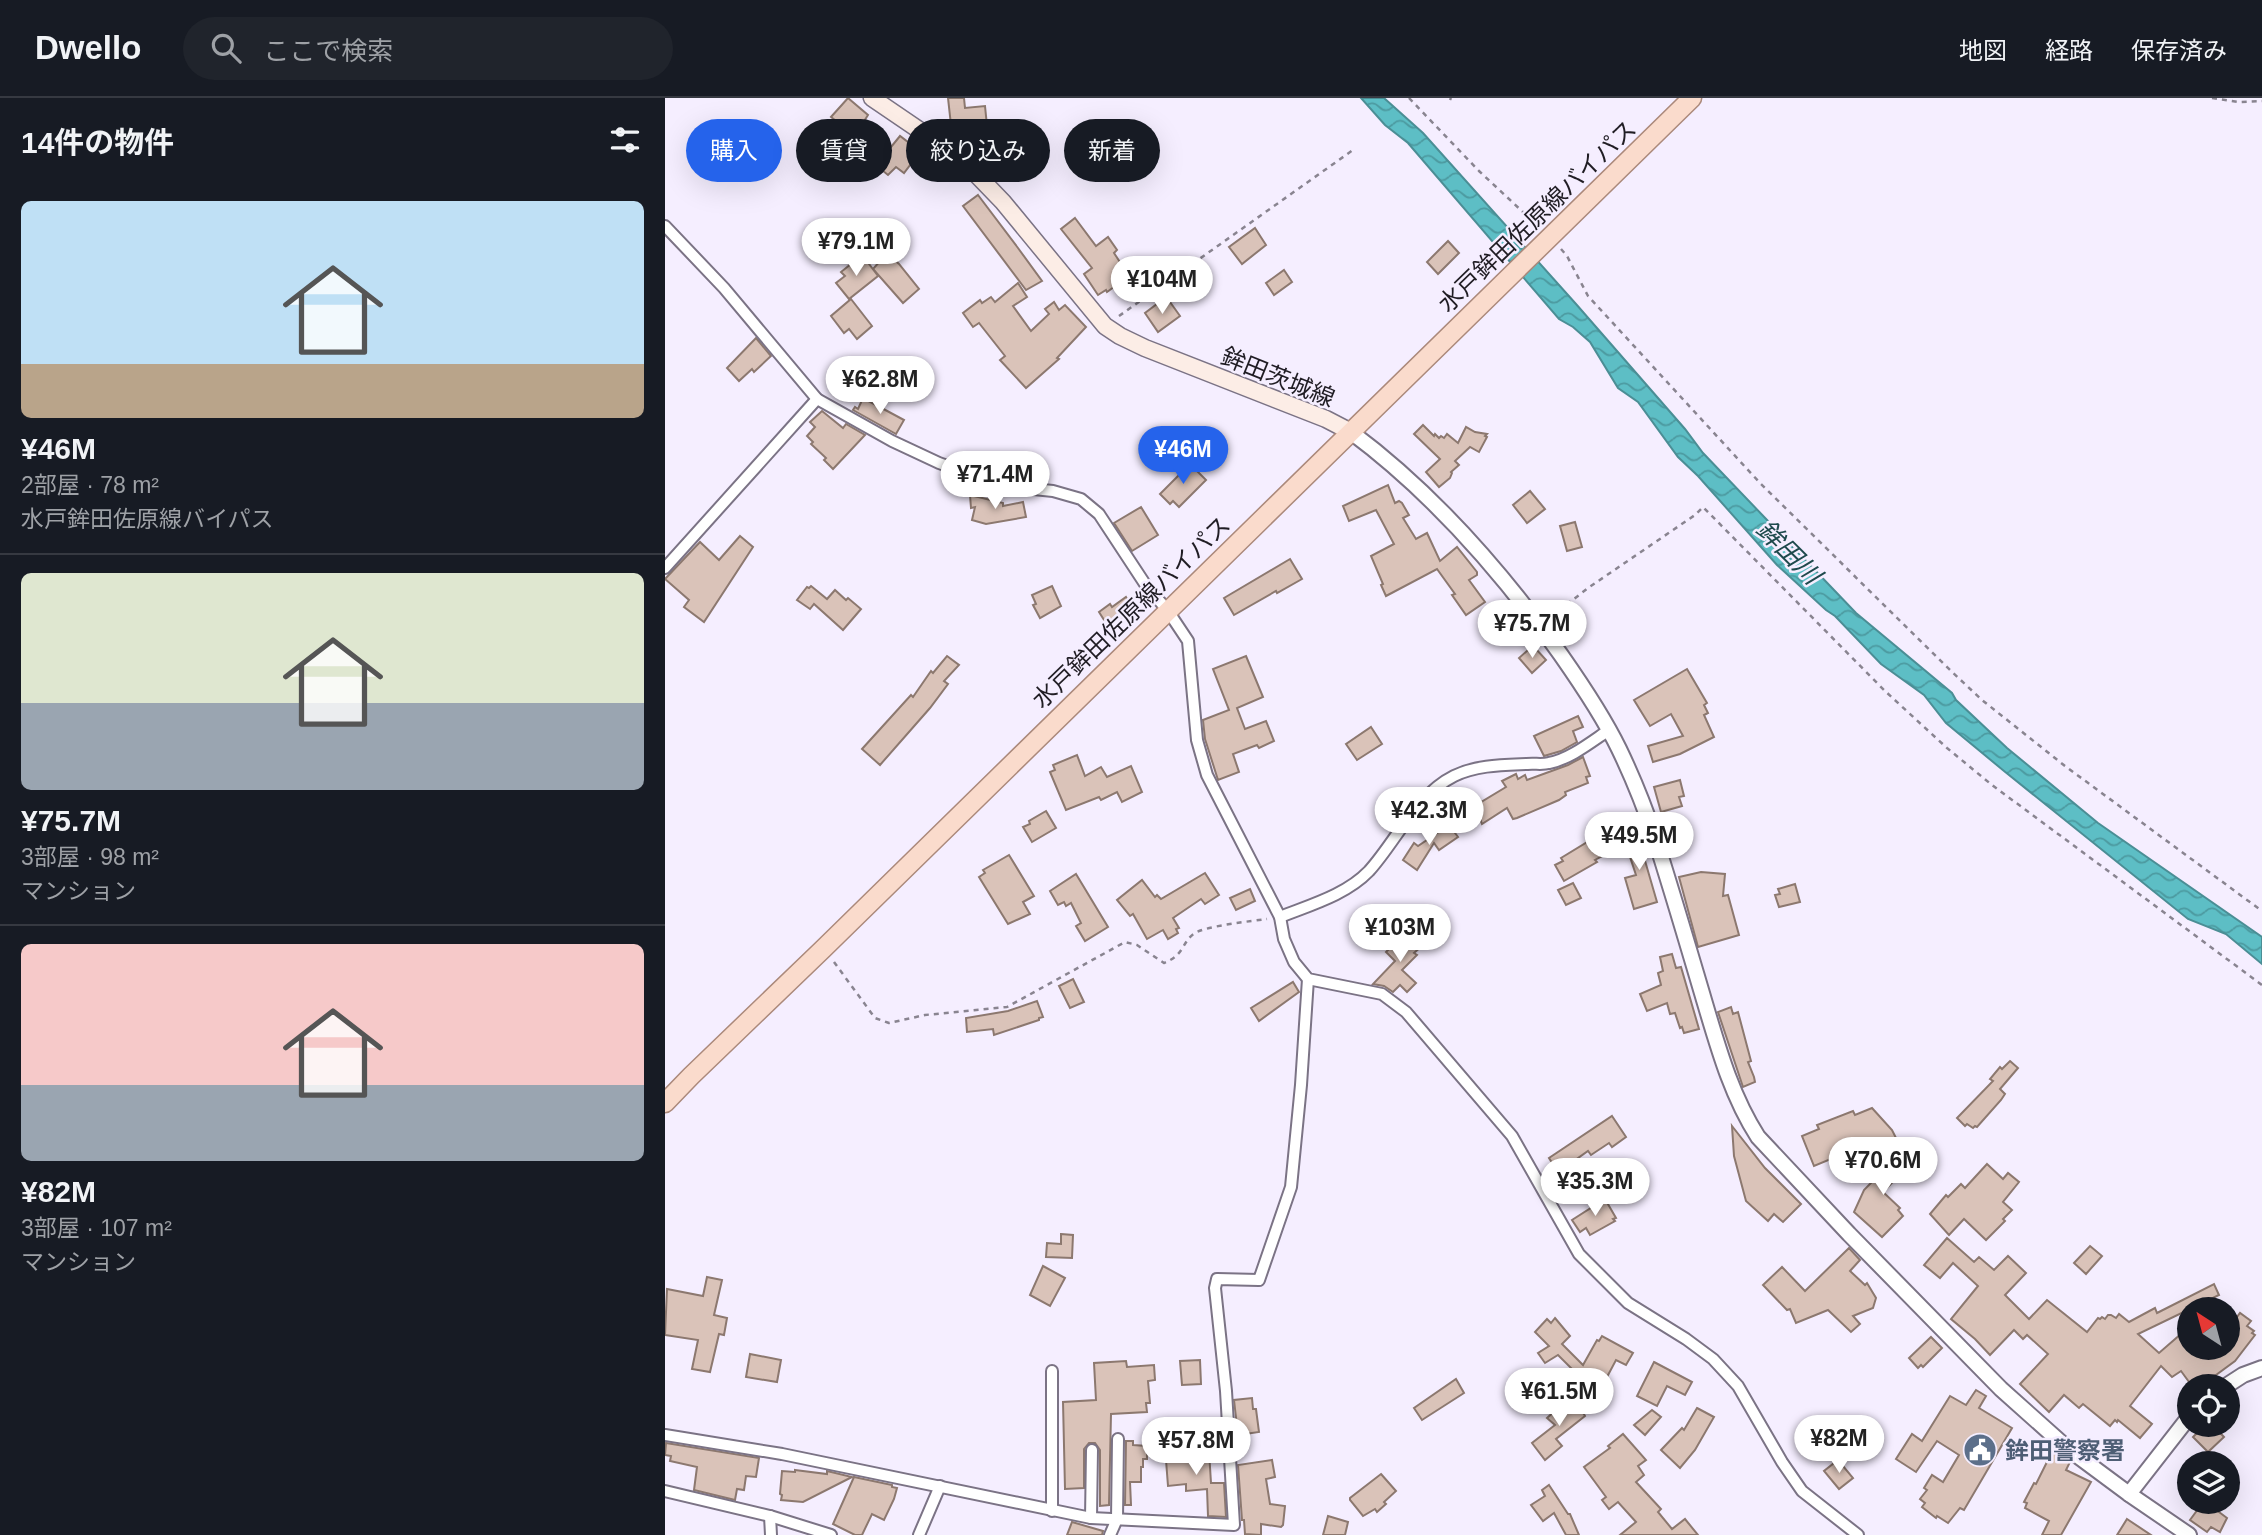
<!DOCTYPE html>
<html lang="ja">
<head>
<meta charset="utf-8">
<style>
	:root { --surface:#171b24; --page:#20242c; --text:#f1f3f6; --muted:#9ea1a6; --line:#363941; --accent:#2563eb }
	body { margin:0; font-family:Helvetica,"Noto Sans JP",sans-serif; background:var(--page); color:var(--text); height:100vh; display:flex; flex-direction:column; font-size:26px; white-space:nowrap }
	* { box-sizing:border-box; margin:0 }
	p { font-size:23px; color:var(--muted) }
	.icon { flex:none; width:38px; height:38px; fill:none; stroke:currentColor; stroke-width:2; stroke-linecap:round; stroke-linejoin:round }
	.map { position:relative; flex:1; overflow:hidden }
	.drawer { display:flex; flex-direction:column; background:var(--surface); width:665px }
	.drawer>* { flex:none }
	.guide { position:absolute; left:21px; top:21px; width:665px; height:63px; display:flex; gap:14px }
	.needle { width:46px; rotate:324deg }
	.controls { position:absolute; left:1512px; top:1199px; display:grid; gap:14px }
	.controls a { display:grid; place-items:center; width:63px; height:63px; border-radius:50%; background:var(--surface); box-shadow:0 7px 28px #0002; font-size:35px }
	.price { position:absolute; translate:-50% -60px; padding:0 16px; border-radius:24px; background:#fff; color:#222; font-size:23px; line-height:46px; filter:drop-shadow(0 2px 4px #0008) }
	.price::after { content:''; position:absolute; left:50%; top:42px; width:21px; height:16px; margin-left:-10px; background:inherit; clip-path:polygon(0 0,100% 0,50% 100%) }
	.price.on { background:var(--accent); color:#fff }
	ul { padding:0; list-style:none }
	li { display:grid; align-content:center; gap:14px; height:371px; padding:0 21px }
	li+li { border-top:2px solid var(--line) }
	li span { display:grid; place-items:center; height:217px; border-radius:10px; color:#555 }
	li>.icon { margin-inline-start:auto }
	span .icon { width:126px; height:126px; fill:#fffc; stroke-width:1 }
	li b { font-size:30px }
	h2 { display:flex; justify-content:space-between; align-items:center; height:84px; padding:0 21px; font-size:30px }
	.tag { padding:0 24px; border-radius:32px; background:var(--surface); box-shadow:0 7px 28px #0002; font-size:24px; line-height:63px }
	.tag.on { background:var(--accent); color:#fff }
	header { display:flex; align-items:center; gap:42px; box-sizing:border-box; height:98px; padding:0 35px; background:var(--surface); border-bottom:2px solid var(--line) }
	header strong { font-size:33px }
	nav { display:flex; gap:38px; margin-inline-start:auto; font-size:24px }
	.search { width:490px; height:63px; background:var(--page); display:flex; align-items:center; gap:18px; box-sizing:border-box; padding:0 24px; border-radius:38px; color:var(--muted); font-size:26px }
	main { display:flex; flex:1; min-height:0 }
	.map>svg:first-child { display:block }
</style>
</head>
<body>
<header>
<strong>Dwello</strong>
<div class="search"><svg class="icon" aria-label="search" viewBox="0 0 24 24"><circle cx="10" cy="10" r="6"/><path d="M15 15l6 6"/></svg>ここで検索</div>
<nav><a>地図</a><a>経路</a><a>保存済み</a></nav>
</header>
<main>
<section class="drawer">
<h2>14件の物件<svg class="icon" aria-label="filters" viewBox="0 0 24 24"><path d="M4 7h16M4 17h16"/><circle cx="9" cy="7" r="2"/><circle cx="15" cy="17" r="2"/></svg></h2>
<ul>
<li><span style="background:linear-gradient(#bfe0f5 75%,#b9a48a 0)"><svg class="icon" aria-label="home" viewBox="0 0 24 24"><path d="M3 11l9-7 9 7M6 9v11h12V9"/></svg></span><div><b>¥46M</b><p>2部屋 · 78 m²</p><p>水戸鉾田佐原線バイパス</p></div></li>
<li><span style="background:linear-gradient(#dfe7d0 60%,#9aa5b1 0)"><svg class="icon" aria-label="home" viewBox="0 0 24 24"><path d="M3 11l9-7 9 7M6 9v11h12V9"/></svg></span><div><b>¥75.7M</b><p>3部屋 · 98 m²</p><p>マンション</p></div></li>
<li><span style="background:linear-gradient(#f6c9c9 65%,#9aa5b1 0)"><svg class="icon" aria-label="home" viewBox="0 0 24 24"><path d="M3 11l9-7 9 7M6 9v11h12V9"/></svg></span><div><b>¥82M</b><p>3部屋 · 107 m²</p><p>マンション</p></div></li>
</ul>
</section>
<div class="map">
<svg width="1597" height="1437" viewBox="0 0 1597 1437">
	<defs>
		<pattern id="water-waves" width="16" height="10" patternUnits="userSpaceOnUse" patternTransform="scale(1.75)"><rect width="16" height="10" fill="#5dbec5"/><path d="M0 5q4-4 8 0t8 0" fill="none" stroke="#4c9aa0"/></pattern>
	</defs>
	<rect width="100%" height="100%" fill="#f5eeff"/>
	<path fill="url(#water-waves)" stroke="#4b8e95" stroke-width="2" d="M696,0H719L758,35L911,206L1020,331L1038,355L1191,515L1287,595L1291,602L1342,650L1433,725L1597,839V866L1561,836L1523,821L1339,673L1281,625L1259,597L1216,566L1170,518L1161,512L1112,467L1033,378L1013,359L973,304L953,290L925,244L908,229L894,221L743,45L720,27Z"/>
	<g fill="#dac3b9" stroke="#8c786f" stroke-width="2">
		<path d="M183,0L203,17L196,28L222,54L235,38L247,47L250,43L258,50L239,75L231,69L223,77L206,63L199,70L181,53L188,45L168,27L171,23L166,19Z"/>
		<path d="M283,0H299L300,10L320,8L322,28L290,32L289,27H286Z"/>
		<path d="M326,31L328,33V48L313,49L312,32Z"/>
		<path d="M313,97L353,150L377,183L361,192L298,108Z"/>
		<path d="M410,120L431,148L443,139L452,152L449,155L464,178L442,194L441,192L433,197L419,176L427,170L396,131Z"/>
		<path d="M590,130L601,147L577,166L564,149Z"/>
		<path d="M783,143L794,155L773,176L762,164Z"/>
		<path d="M222,155L234,166L254,191L238,205L208,171Z"/>
		<path d="M191,162L195,167L201,162L213,178L184,201L171,185L180,178L176,174Z"/>
		<path d="M619,172L627,184L609,197L601,185Z"/>
		<path d="M353,185L362,199L348,208L366,233L384,216L380,211L389,204L394,212L400,207L421,229L392,260L394,261L361,290L335,262L340,258L314,225L308,229L298,215L315,202L317,205L326,199L330,204Z"/>
		<path d="M186,201L207,228L192,241L184,231L179,235L166,218Z"/>
		<path d="M505,204L515,218L493,234L480,215L492,206L495,210Z"/>
		<path d="M91,240L106,258L89,274L87,271L74,283L62,270Z"/>
		<path d="M198,300L239,322L231,336L188,312L190,309L193,311Z"/>
		<path d="M157,313L178,330L181,326L200,337L168,371L159,362L161,360L146,346L148,344L142,338L150,329L145,324Z"/>
		<path d="M758,327L769,338L770,336L774,340L776,338L779,340L782,336L793,345L801,329L810,334L822,336L820,338L822,339L814,354L805,349L790,363L794,367L786,374L787,375L785,380L774,389L761,374L775,361L749,336Z"/>
		<path d="M525,366L541,382L514,409L508,403L505,406L495,396Z"/>
		<path d="M723,387L730,405L734,403L737,405L744,417L738,420L751,441L762,435L775,463L792,449L812,474V477L804,482L820,504L801,517L787,497L790,496L772,471L721,498L716,487L718,486L706,458L729,446L711,412L684,423L678,408Z"/>
		<path d="M865,393L880,411L862,425L848,407Z"/>
		<path d="M305,397L338,405V408L358,404L361,419L321,426L307,422L310,409L306,410Z"/>
		<path d="M476,409L493,437L467,453L449,425Z"/>
		<path d="M910,424L917,449L902,453L895,428Z"/>
		<path d="M75,438L88,449L39,524L19,509L24,502L0,481L35,444L54,462Z"/>
		<path d="M625,461L637,481L612,495L611,493L569,517L559,500Z"/>
		<path d="M146,488L162,501L170,492L181,502L183,500L196,511L178,532L149,506L145,511L132,502L142,489L144,490Z"/>
		<path d="M387,488L396,508L375,520L368,507L371,506L367,497Z"/>
		<path d="M461,499L471,513L454,524L451,521L441,525L434,514L445,506L447,509Z"/>
		<path d="M863,552L867,556L872,552L881,562L867,575L854,560Z"/>
		<path d="M282,558L294,567L279,583L283,586L265,610L215,667L197,651L246,597L248,599L266,573L268,575Z"/>
		<path d="M581,558L598,599L572,610L580,631L601,623L609,643L594,650L592,647L568,656L574,674L553,682L540,641L538,622L564,612L548,571Z"/>
		<path d="M1022,571L1042,605L1039,607L1043,615L1039,617L1049,639L1015,656L988,664L983,648L1018,638L1006,616L985,628L969,602Z"/>
		<path d="M913,618L918,629L908,633L912,644L896,653L879,658L869,638Z"/>
		<path d="M706,629L717,646L692,662L681,646Z"/>
		<path d="M412,657L420,678L436,669L442,679L466,668L477,694L457,704L452,694L436,702L434,699L401,712L385,674L390,672L388,667Z"/>
		<path d="M918,659L925,678L921,679L923,685L900,694L901,697L894,702L852,720L848,721L842,710L817,726L814,718L791,730L783,713L807,700L811,707L841,689L837,683L851,676L853,681L860,677L862,682L903,667Z"/>
		<path d="M1015,682L1019,698L1014,699L1017,708L996,714L989,689Z"/>
		<path d="M381,713L391,730L367,744L358,729L365,726L364,723Z"/>
		<path d="M784,727L793,739L774,752L769,745L752,772L738,762L749,745L753,748Z"/>
		<path d="M977,732L982,747L976,749L992,804L969,811L960,780L971,777L958,738Z"/>
		<path d="M929,740L939,757L930,762L932,764L899,783L890,767L898,763L896,760Z"/>
		<path d="M344,757L369,798L358,804L365,816L343,826L314,779L320,775L318,772Z"/>
		<path d="M1036,774L1060,776L1058,798L1063,797L1074,837L1033,849L1014,779Z"/>
		<path d="M540,775L554,797L540,806L536,801L508,820L514,830L511,831L513,835L503,841L498,832L482,841L468,816L465,818L452,802L477,782L490,799L492,797L496,801Z"/>
		<path d="M411,776L443,829L420,843L411,828L416,825L406,805L401,808L399,804L393,807L385,793Z"/>
		<path d="M908,785L916,800L901,807L893,792Z"/>
		<path d="M1130,786L1135,804L1114,809L1110,797L1115,796L1113,791Z"/>
		<path d="M585,791L590,803L571,812L565,800Z"/>
		<path d="M743,832L757,848L749,855L752,857L737,872L751,885L742,894L735,887L728,894L719,888L708,886L730,863L721,854Z"/>
		<path d="M1007,856L1011,870L1016,869L1034,931L1019,935L1017,929L1015,930L1010,915L1005,916L1002,905L982,913L975,896L996,887L993,875L998,873L995,859Z"/>
		<path d="M408,881L419,904L405,910L394,888Z"/>
		<path d="M628,884L634,894L594,923L586,910Z"/>
		<path d="M372,903L378,919L374,920V922L329,937L328,931L302,934L301,920L343,913Z"/>
		<path d="M1066,909L1068,916L1073,914L1086,963L1083,964L1089,979L1090,984L1078,989L1053,914Z"/>
		<path d="M1345,963L1353,970L1335,991L1340,996L1336,1002L1312,1029L1310,1028L1308,1030L1302,1026L1300,1028L1292,1020L1328,983L1325,981L1335,969L1337,971Z"/>
		<path d="M1207,1010L1227,1032L1231,1040L1187,1057L1185,1053L1149,1068L1137,1038L1154,1031L1152,1027L1188,1013L1190,1017Z"/>
		<path d="M947,1018L961,1039L947,1049L944,1045L926,1057L923,1053L899,1070L897,1067L891,1071L884,1060Z"/>
		<path d="M1067,1028L1100,1070L1136,1106L1118,1124L1109,1116L1103,1123L1081,1103L1069,1058Z"/>
		<path d="M1241,1049L1249,1057L1240,1067V1071L1218,1094L1235,1110L1233,1112L1238,1118L1217,1139L1189,1114L1199,1092Z"/>
		<path d="M1322,1066L1338,1081L1343,1075L1354,1084L1338,1104L1347,1112L1338,1121L1340,1123L1321,1142L1299,1121L1284,1137L1265,1116L1281,1097L1283,1099L1296,1086L1300,1090Z"/>
		<path d="M940,1101L951,1120L948,1121L950,1123L925,1137L921,1130L915,1134L907,1122Z"/>
		<path d="M396,1136L408,1137L407,1160L381,1159L382,1145L396,1146Z"/>
		<path d="M1282,1140L1309,1164L1314,1159L1329,1172L1343,1158L1361,1175L1340,1197L1364,1221L1382,1202L1422,1234L1433,1220L1435,1221L1437,1219L1440,1221L1443,1217H1446L1451,1220L1454,1216L1464,1224L1490,1210L1492,1215L1549,1186L1554,1197L1473,1236L1494,1255L1524,1229V1250L1536,1260L1549,1250H1563V1231L1575,1215L1586,1223L1582,1228L1589,1233L1587,1235L1590,1237L1570,1263L1536,1288H1527L1516,1273L1507,1279L1496,1268L1465,1308L1487,1326L1475,1340L1453,1322L1452,1324L1450,1322L1445,1328L1418,1306L1414,1310L1399,1297L1384,1314L1355,1286L1383,1256L1362,1237L1358,1241L1349,1232L1325,1257L1310,1241L1286,1221L1313,1188L1288,1165L1275,1180L1259,1167Z"/>
		<path d="M1425,1148L1437,1158L1421,1176L1409,1165Z"/>
		<path d="M1184,1150L1195,1162L1185,1173L1200,1187L1202,1185L1211,1200L1208,1210L1188,1218L1195,1226L1186,1234L1163,1212L1131,1225L1125,1211L1122,1212L1098,1187L1117,1169L1140,1193Z"/>
		<path d="M378,1168L400,1180L385,1208L365,1197Z"/>
		<path d="M42,1179L57,1182L49,1217L62,1220L59,1237L54,1236L45,1274L27,1271L33,1242L0,1237L2,1191L38,1198Z"/>
		<path d="M890,1220L905,1238L897,1246L918,1267L932,1242L934,1243L937,1238L968,1255L961,1267L951,1262L942,1279L939,1277L931,1293L928,1292L927,1294L915,1287L922,1281L909,1273L893,1257L880,1265L873,1255L884,1248L870,1234L882,1221L886,1225Z"/>
		<path d="M1266,1239L1277,1250L1258,1269L1256,1267L1253,1270L1244,1260Z"/>
		<path d="M85,1256L116,1262L112,1284L81,1279Z"/>
		<path d="M535,1262L536,1286L517,1287L515,1263Z"/>
		<path d="M461,1263L462,1269L489,1267L490,1282L483,1283L485,1305H481L482,1314L446,1316L444,1407L435,1408V1352L430,1345H424L419,1351V1390L400,1391L398,1304L431,1302L429,1265Z"/>
		<path d="M989,1264L1027,1284L1020,1297L1002,1288L992,1308L972,1298Z"/>
		<path d="M791,1281L799,1295L757,1322L749,1310Z"/>
		<path d="M1311,1292L1321,1298L1314,1310L1347,1330L1299,1412L1295,1410L1283,1425L1272,1418L1271,1420L1257,1409L1260,1405L1255,1401L1262,1392L1259,1390L1267,1377L1278,1384L1294,1357L1272,1343L1251,1374L1231,1361L1247,1336L1257,1343L1285,1298L1301,1307Z"/>
		<path d="M587,1300L588,1311H591L594,1334L573,1337L569,1302Z"/>
		<path d="M904,1300L914,1308L920,1318L891,1341L897,1348L880,1362L867,1345L890,1327L882,1320Z"/>
		<path d="M1032,1310L1049,1319L1030,1352L1015,1370L996,1352L1017,1330L1019,1332Z"/>
		<path d="M987,1312L996,1319L980,1337L969,1327Z"/>
		<path d="M1541,1326H1547L1559,1339L1543,1354L1528,1339Z"/>
		<path d="M958,1336L981,1362L973,1368L979,1377L971,1384L996,1411L993,1414L1007,1431L1020,1421L1033,1437H955L971,1424L953,1404L944,1411L937,1402L941,1399L919,1369L945,1350L943,1348Z"/>
		<path d="M461,1343H468V1347L482,1348V1361H478V1369H476V1384H465L466,1407H460Z"/>
		<path d="M1,1345L94,1360L91,1379L81,1378L79,1392L72,1391L70,1402L29,1392L32,1369L5,1363L6,1358L0,1357Z"/>
		<path d="M516,1348V1355L544,1353L546,1385H559L561,1419L543,1418L542,1391L521,1393V1386L503,1388L500,1349Z"/>
		<path d="M1387,1354L1405,1364L1401,1372L1426,1384L1396,1437H1377L1384,1423L1360,1410L1362,1405L1359,1404L1369,1385L1371,1386Z"/>
		<path d="M607,1362L610,1379L601,1381L605,1406L620,1408L618,1427L616,1429L596,1426V1437L580,1436L579,1422H577L573,1367Z"/>
		<path d="M1173,1362L1188,1380L1174,1391L1159,1373Z"/>
		<path d="M130,1372L162,1376V1373L187,1379L138,1404L116,1402L117,1397L115,1396L117,1373L130,1374Z"/>
		<path d="M716,1376L731,1393L719,1404L721,1406L712,1414L710,1411L698,1418L685,1402V1400Z"/>
		<path d="M189,1379L227,1387V1389L232,1390L229,1401L219,1422L207,1416L197,1437H190L168,1426Z"/>
		<path d="M884,1387L903,1416H905L914,1437H901L889,1415L878,1423L866,1407L880,1398L877,1392Z"/>
		<path d="M1542,1405L1562,1420L1555,1434L1546,1429L1542,1434L1525,1422L1536,1407L1539,1409Z"/>
		<path d="M663,1418L683,1424L680,1437H658Z"/>
		<path d="M1462,1421L1486,1437H1452Z"/>
		<path d="M407,1424L438,1433L437,1437H402Z"/>
	</g>
	<g fill="none" stroke-linecap="round" stroke-linejoin="round">
		<defs>
			<g id="minor">
				<path d="M0,128L59,190L152,301L227,343L274,365L339,388L388,393L416,401L434,416L480,486L503,513L523,543L532,642L542,677L615,819L619,841L629,864L643,881L717,896L741,914L847,1038L914,1156L963,1205L1021,1241L1048,1261L1073,1288L1117,1364L1137,1393L1193,1437"/>
				<path d="M0,470L152,301"/>
				<path d="M615,819C645,807 681,797 704,773C732,742 751,697 789,678C811,667 838,667 862,666C869,665 877,667 884,665C905,661 926,644 944,632"/>
				<path d="M387,1273V1413"/>
				<path d="M0,1337L117,1356L426,1420L569,1427L561,1293L550,1190L552,1181L594,1182L626,1089L636,987L643,881"/>
				<path d="M0,1393L105,1418L166,1437"/>
				<path d="M105,1418L106,1437"/>
				<path d="M426,1420L427,1352"/>
				<path d="M254,1437L275,1388"/>
				<path d="M445,1437L452,1421L453,1341"/>
			</g>
			<g id="tertiary">
				<path d="M686,334C768,395 837,474 896,557C917,587 938,618 954,651C968,680 980,710 990,740C1007,793 1023,848 1039,902C1053,949 1066,997 1093,1039L1184,1136L1336,1291L1402,1350L1464,1396L1524,1437"/>
				<path d="M1561,1288L1578,1277L1597,1270"/>
				<path d="M1464,1396L1524,1319"/>
			</g>
			<path id="secondary" d="M207,0L282,51L310,75L338,104L440,228L455,238L480,250L661,321L686,334"/>
			<path id="primary" d="M0,1005L26,978L158,851L1027,0"/>
		</defs>
		<use href="#minor" stroke="#7b7385" stroke-width="14"/>
		<use href="#tertiary" stroke="#7b7385" stroke-width="18"/>
		<use href="#secondary" stroke="#7b7385" stroke-width="19"/>
		<use href="#primary" stroke="#ab897b" stroke-width="21"/>
		<g stroke="#898490" stroke-width="2.5" stroke-dasharray="5 5" stroke-linecap="butt">
			<path d="M744,0L814,73L874,129"/>
			<path d="M1547,0L1574,4L1597,3"/>
			<path d="M785,2L786,0"/>
			<path d="M896,151L902,158L923,198L1095,385L1285,572L1317,602L1400,668L1597,813"/>
			<path d="M454,218L688,52"/>
			<path d="M886,519L923,490L1030,417L1038,409L1220,593L1282,650L1327,687L1597,887"/>
			<path d="M169,864L210,920L224,925L260,917L342,909L460,844L472,847L499,865C520,857 517,843 530,835C541,828 587,823 602,821"/>
		</g>
		<use href="#minor" stroke="#fff" stroke-width="10"/>
		<use href="#tertiary" stroke="#fff" stroke-width="14"/>
		<use href="#secondary" stroke="#fcede6" stroke-width="16"/>
		<use href="#primary" stroke="#fadbcc" stroke-width="18"/>
	</g>
	<defs>
		<symbol id="civic-disc" viewBox="-11 -11 22 22"><circle r="9.5" fill="#5c6f8a" stroke="#f5eeff"/><path d="M-.6-6.5H3V-4.5H.6V-3L4-1V1h2V6H-6V1h2V-1L-.6-3ZM-1.2 2.5V6h2.4V2.5Z" fill="#fff"/></symbol>
	</defs>
	<g fill-rule="evenodd">
		<use href="#civic-disc" x="1296" y="1333" width="38" height="38"/>
	</g>
	<g text-anchor="middle" dominant-baseline="central" stroke-width="5" stroke-linejoin="round" paint-order="stroke">
		<g font-size="24" fill="#201d24" stroke="#f5eeff">
			<text transform="translate(872 118) rotate(-44)">水戸鉾田佐原線バイパス</text>
			<text transform="translate(613 279) rotate(22)">鉾田茨城線</text>
			<text transform="translate(466 514) rotate(-44)">水戸鉾田佐原線バイパス</text>
		</g>
		<g font-size="24" font-weight="bold" fill="#4e5e75" stroke="#f5eeff" text-anchor="start">
			<text x="1340" y="1352">鉾田警察署</text>
		</g>
		<g font-size="26" font-style="italic" fill="#1e4a4d" stroke="#f5eeff">
			<text transform="translate(1124 454) rotate(45)">鉾田川</text>
		</g>
	</g>
</svg>
<div class="controls">
<a><svg class="needle" viewBox="-14 -14 28 28"><path d="M0-13l5 13h-10z" fill="#e53935"/><path d="M0 13l5-13h-10z" fill="#9ea1a6"/></svg></a>
<a><svg class="icon" aria-label="locate" viewBox="0 0 24 24"><circle cx="12" cy="12" r="6"/><path d="M12 2v4M12 18v4M2 12h4M18 12h4"/></svg></a>
<a><svg class="icon" aria-label="layers" viewBox="0 0 24 24"><path d="M12 4l9 5-9 5-9-5zM3 14l9 5 9-5"/></svg></a>
</div>
<b class="price" style="left:191px;top:180px">¥79.1M</b>
<b class="price" style="left:497px;top:218px">¥104M</b>
<b class="price" style="left:215px;top:318px">¥62.8M</b>
<b class="price on" style="left:518px;top:388px">¥46M</b>
<b class="price" style="left:330px;top:413px">¥71.4M</b>
<b class="price" style="left:867px;top:562px">¥75.7M</b>
<b class="price" style="left:764px;top:749px">¥42.3M</b>
<b class="price" style="left:974px;top:774px">¥49.5M</b>
<b class="price" style="left:735px;top:866px">¥103M</b>
<b class="price" style="left:1218px;top:1099px">¥70.6M</b>
<b class="price" style="left:930px;top:1120px">¥35.3M</b>
<b class="price" style="left:894px;top:1330px">¥61.5M</b>
<b class="price" style="left:1174px;top:1377px">¥82M</b>
<b class="price" style="left:531px;top:1379px">¥57.8M</b>
<div class="guide">
<a class="tag on">購入</a>
<a class="tag">賃貸</a>
<a class="tag">絞り込み</a>
<a class="tag">新着</a>
</div>
</div>
</main>
</body>
</html>
